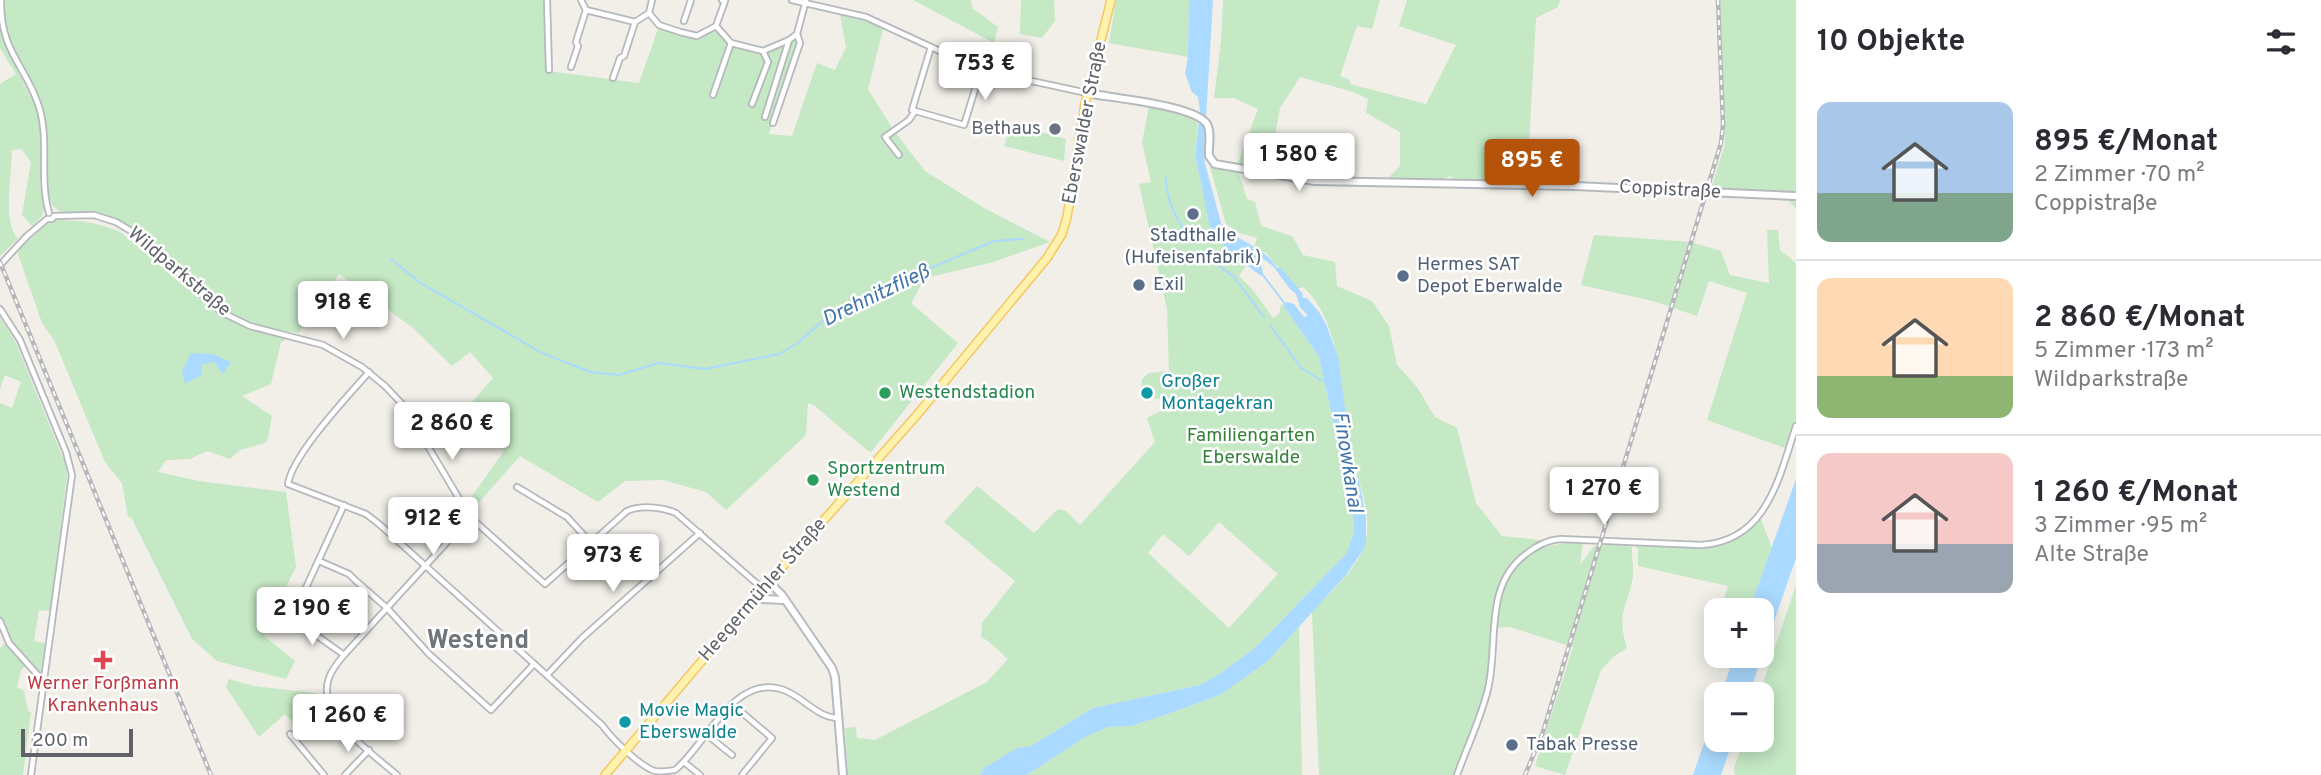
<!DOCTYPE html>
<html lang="de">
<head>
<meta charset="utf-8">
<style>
	:root { --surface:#fff; --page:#f2f2f3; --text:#2b2b33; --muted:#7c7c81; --line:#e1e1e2; --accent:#b45309 }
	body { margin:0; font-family:Overpass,sans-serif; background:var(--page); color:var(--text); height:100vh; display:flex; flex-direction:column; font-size:26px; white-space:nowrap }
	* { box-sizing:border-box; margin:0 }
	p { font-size:23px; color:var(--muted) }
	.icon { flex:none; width:38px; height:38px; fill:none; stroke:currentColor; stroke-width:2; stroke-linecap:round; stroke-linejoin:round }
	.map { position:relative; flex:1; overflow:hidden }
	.sheet { display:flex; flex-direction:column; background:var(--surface); width:525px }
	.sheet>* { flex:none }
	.buttons { position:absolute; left:1704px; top:598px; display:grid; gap:14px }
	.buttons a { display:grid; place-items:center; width:70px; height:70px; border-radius:14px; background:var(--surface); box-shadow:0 4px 18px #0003; font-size:35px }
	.scale { position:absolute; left:21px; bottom:18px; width:112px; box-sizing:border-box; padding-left:7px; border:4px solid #5f6368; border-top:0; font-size:19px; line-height:24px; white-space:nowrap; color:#5f6368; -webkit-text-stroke:5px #fff; paint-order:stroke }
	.price { position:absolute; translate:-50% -60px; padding:0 16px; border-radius:7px; background:#fff; color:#222; font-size:23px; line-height:46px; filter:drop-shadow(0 2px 4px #0008) }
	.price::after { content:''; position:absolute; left:50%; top:42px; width:21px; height:16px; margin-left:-10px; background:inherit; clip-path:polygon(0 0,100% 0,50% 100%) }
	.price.active { background:var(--accent); color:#fff }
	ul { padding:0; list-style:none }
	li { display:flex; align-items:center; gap:21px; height:175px; padding:0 21px }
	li+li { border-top:2px solid var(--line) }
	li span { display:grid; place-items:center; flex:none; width:196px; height:140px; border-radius:14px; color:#555 }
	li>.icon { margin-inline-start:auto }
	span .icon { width:84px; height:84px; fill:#fffc; stroke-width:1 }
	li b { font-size:30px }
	h2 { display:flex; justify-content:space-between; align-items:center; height:84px; padding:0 21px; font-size:30px }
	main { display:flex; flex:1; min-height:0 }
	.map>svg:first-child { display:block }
</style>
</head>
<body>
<main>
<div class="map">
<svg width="1796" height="775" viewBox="0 0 1796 775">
	<rect width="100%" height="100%" fill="#f1efe8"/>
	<g fill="#c5e8c5" fill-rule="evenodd">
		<path d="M3,0H545L548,71L639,83L659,26L697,38L716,29C750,59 760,52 797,34L800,43L769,134L792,136L817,63L835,70L846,47L840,15L868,22L883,29L868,89L894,131L925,171L984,208L1050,242L990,263L925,278L911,303L958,343L871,452L867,450L815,406L808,403L806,435L726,510L706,492L663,480L625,481L598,502L520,456L473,509L467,503L504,451L472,402L493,378L470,352L452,366L413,328L339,274L299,333C280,331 258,326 241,318C206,301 160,254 130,228C105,212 87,215 59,211L52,205L45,189L42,111L4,32Z"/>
		<path d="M913,0H971L972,8L998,27L994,43Z"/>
		<path d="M1021,0H1054L1055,21L1042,38L1020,34Z"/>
		<path d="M1116,0H1189L1188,57L1109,43Z"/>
		<path d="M1223,0H1380L1372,29L1357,26L1340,76L1350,80V84L1426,104L1456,45L1399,26L1407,0H1560L1558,7L1536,18L1527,181L1456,180L1450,176L1444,179H1391L1390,176L1400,166V132L1366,113L1368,99L1353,92L1300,77L1280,108L1269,169L1238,163L1258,109L1234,98H1214L1221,41Z"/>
		<path d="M1720,0H1796V209L1783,195L1710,192L1725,144Z"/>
		<path d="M0,27L4,43L38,112L41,125L40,186L44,209L42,216L32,226L22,215L31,162L21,149L12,150C12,174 2,221 18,239L0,256V84L16,74L0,48Z"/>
		<path d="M1149,106L1190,116L1198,120L1195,155L1203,194L1234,255L1247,264L1239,276L1253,290L1273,318L1279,314L1281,304L1283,305L1319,357L1353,512L1354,531L1347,553L1255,648L1218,675L1200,685L1093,708L1031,746C1015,750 989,761 980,775H848L845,728L856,727L857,738L875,740L987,682L1008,659L988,641L981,637L982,623L1015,581L944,522L977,486L1034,533L1058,509L1066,511L1080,525L1155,442L1147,418L1170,406L1168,399L1140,398L1142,379L1149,373L1169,371L1167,309L1139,184L1151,182L1142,143ZM1219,522L1278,574L1229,628L1148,553L1163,534L1189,556Z"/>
		<path d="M1011,124L1066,139L1064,161L1004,146Z"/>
		<path d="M1291,146L1306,155L1308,165L1306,171L1281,170L1276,167Z"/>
		<path d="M1210,167L1238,171L1247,199L1255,202L1261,226L1292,236L1303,255L1335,262L1337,286L1372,301L1389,326L1397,365L1417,387L1435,417L1457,428L1476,503L1502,536L1539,540L1547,547L1564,543H1583L1580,565L1594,546L1633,543L1701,545L1735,537L1760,517L1772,548L1749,611H1720L1728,586L1638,566V549L1632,543C1631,554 1634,566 1633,577C1627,609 1616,613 1627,648L1613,657L1601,670L1565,775L1535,766L1573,647L1510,627L1495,628L1488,690L1457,775H1319L1312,612C1332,590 1363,565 1367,534C1370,505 1356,476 1350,449C1341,400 1343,322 1303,287L1296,289L1266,253L1254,248L1257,238L1239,233L1226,224Z"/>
		<path d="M57,220C81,220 100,223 122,233C174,276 219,327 289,338L281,342L271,384L242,396L272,416L268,438L265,443L240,450L230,459L207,451L190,459L166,460L158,472L199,481L286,492L296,567L268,623L264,636L295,661L286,679L217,661L192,639L131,517H128L122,483L105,462L54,340L42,323L17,251L47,224Z"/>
		<path d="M1767,230H1778L1780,250L1796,263V426L1788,449L1707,420L1747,293L1709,281L1697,316L1653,301L1581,285L1594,235L1691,242L1721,251L1730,275L1769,283Z"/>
		<path d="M0,317L16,343L65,463L67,475L50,611L39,610L34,641L45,643L41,673C21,662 8,640 0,620V403L12,408L21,382L5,375L0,389Z"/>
		<path d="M1796,585V775H1735L1734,768L1744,740H1762V695H1759Z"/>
		<path d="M1299,627L1302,775H1027L1087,736L1109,727L1131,726L1165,715L1220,695L1268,661Z"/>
		<path d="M7,642L27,665L21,670L17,687L24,691L28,711L31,712L23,775H0V648Z"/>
		<path d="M229,679L253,686L314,693L324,698L293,723L285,714L259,737L226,687Z"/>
	</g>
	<g fill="#aadaff">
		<path d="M1189,0H1213L1204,152L1205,164L1221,223C1238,243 1263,245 1277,268H1281L1302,293L1303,298H1307L1319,312L1326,324L1338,357L1351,452L1359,481L1366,517V544L1361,553L1346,575L1268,661L1220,695L1165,715L1131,726L1109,727L1087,736L1027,775H980L984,768L1017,748L1031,746L1093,708L1200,685L1218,675L1255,648L1347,553L1354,531L1353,512L1319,357L1283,305L1287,302L1294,304L1304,317L1308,316L1300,307L1296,294L1290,289L1273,266L1263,259L1260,260L1263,273L1261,276C1242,261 1222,248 1210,227L1195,155L1200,111L1198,97L1192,92L1185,73L1188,57Z"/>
		<path d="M191,353L213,354L231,362L223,374L214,362L202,364L201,375L185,384L182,371Z"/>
		<path d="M1796,479V558L1762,656V611H1749Z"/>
		<path d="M1734,656H1762L1749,695H1721Z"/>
		<path d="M1717,706V740H1733L1721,775H1693Z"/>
	</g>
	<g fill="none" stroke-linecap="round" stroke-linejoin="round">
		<g stroke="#aadaff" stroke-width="2">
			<path d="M1166,178C1166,203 1179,225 1194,244"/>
			<path d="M1199,251L1234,277L1264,317"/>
			<path d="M391,259L419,282L542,353L590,372L619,375L658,363L705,369L779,354L798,343L829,315L879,290L994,241L1023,239"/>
			<path d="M1262,274L1286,305"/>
			<path d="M1270,325L1301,368L1326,383"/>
		</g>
		<defs>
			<g id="minor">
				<path d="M1,0C0,54 28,67 40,110C49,144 39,179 49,213"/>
				<path d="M547,0L549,70"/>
				<path d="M792,0L866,17L981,70L1087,93"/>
				<path d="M586,10L635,22"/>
				<path d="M649,13L659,25L680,32L697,36L716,26"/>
				<path d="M684,21L691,0"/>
				<path d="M731,43L763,51L789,40"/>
				<path d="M931,47L912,110L964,125L981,70"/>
				<path d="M571,67L578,46L576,42L586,10L581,0"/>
				<path d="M613,78L620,58L624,56L635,22L649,13L652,0"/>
				<path d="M713,95L731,43L716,26L725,1L722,0"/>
				<path d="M752,104L768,62L763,51"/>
				<path d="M765,117L789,40L797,34"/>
				<path d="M773,123L800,43L797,34L806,0"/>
				<path d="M899,155L885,137L909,120L915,111"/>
				<path d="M0,265L27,236L47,219H52L54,216L94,215L116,222L136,234L221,312L250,326L323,345L362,367L385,386L404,406L470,517L545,584L627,511C641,505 662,507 676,513L763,589"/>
				<path d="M0,309L20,340L66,452L72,475L31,775"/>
				<path d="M369,372C348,396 292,455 288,484L366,514L379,524L602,725C612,739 637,763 652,770C658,773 668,771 675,770C706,745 733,675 781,689C802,695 815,717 838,718"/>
				<path d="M517,487L567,517L591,543"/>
				<path d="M319,561L349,574L355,580L387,608L429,654L491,710L534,664"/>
				<path d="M0,621L9,643L44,682"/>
				<path d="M344,655L292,618L344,505"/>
				<path d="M547,675L582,638L700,533"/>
				<path d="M732,704L772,738L742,775"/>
				<path d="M290,734L324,775"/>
				<path d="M706,734L732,755"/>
				<path d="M684,762L700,775"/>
				<path d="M345,775L369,750"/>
				<path d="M397,775C373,754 315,715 329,678C332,669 338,662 344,655L470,517"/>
				<path d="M1457,775C1467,747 1481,718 1488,689C1499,643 1483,586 1526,554C1536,546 1548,540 1560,539L1701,545C1767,541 1779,478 1796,426"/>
			</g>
			<g id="secondary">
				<path d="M1087,93C1111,98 1195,105 1207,124C1212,133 1208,146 1209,156L1215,164L1314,181L1575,186L1796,196"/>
				<path d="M769,582L782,595L832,668L835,677L843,775"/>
				<path d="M758,595L763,599L783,600"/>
			</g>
			<path id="primary" d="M605,775L763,589L916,416L1047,258L1062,234L1067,217L1085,104L1111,0"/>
		</defs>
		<use href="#minor" stroke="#b5b8bc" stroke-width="8"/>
		<use href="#secondary" stroke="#b6babf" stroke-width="10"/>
		<use href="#primary" stroke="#f2c960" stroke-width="10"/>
		<use href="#minor" stroke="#fff" stroke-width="4.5"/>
		<use href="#secondary" stroke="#fff" stroke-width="6"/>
		<use href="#primary" stroke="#fff2af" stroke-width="7"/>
		<defs>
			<g id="rail">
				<path d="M0,262L211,775"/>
				<path d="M1525,775L1543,732L1721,143L1723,125L1718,0"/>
			</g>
		</defs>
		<use href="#rail" stroke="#b6b7b8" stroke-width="4.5"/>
		<use href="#rail" stroke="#fff" stroke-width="2" stroke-dasharray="5" stroke-linecap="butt"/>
	</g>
	<circle fill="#6b7280" stroke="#fff" stroke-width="2.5" cx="1055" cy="129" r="7"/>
	<g fill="#5c6f8a" stroke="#fff" stroke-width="2.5">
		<circle cx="1193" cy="214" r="7"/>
		<circle cx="1403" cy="276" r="7"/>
		<circle cx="1139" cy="285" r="7"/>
		<circle cx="1512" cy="745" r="7"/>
	</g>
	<g fill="#2e9e5b" stroke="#fff" stroke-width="2.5">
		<circle cx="885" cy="393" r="7"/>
		<circle cx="813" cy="480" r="7"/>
	</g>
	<g fill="#0f9aa8" stroke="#fff" stroke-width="2.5">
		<circle cx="1147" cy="393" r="7"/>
		<circle cx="625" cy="722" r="7"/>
	</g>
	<path fill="#e0444e" stroke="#fff" stroke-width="2.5" d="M99.5 649.5h7v7h7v7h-7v7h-7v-7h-7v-7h7z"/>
	<g text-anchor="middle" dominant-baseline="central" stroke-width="5" stroke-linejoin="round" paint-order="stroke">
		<g font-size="19" fill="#5f6368" stroke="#fff">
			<text transform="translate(1085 123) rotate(-79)">Eberswalder Straße</text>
			<text transform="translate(1670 190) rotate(3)">Coppistraße</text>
			<text transform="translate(179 272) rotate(40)">Wildparkstraße</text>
			<text transform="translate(763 590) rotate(-49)">Heegermühler Straße</text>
		</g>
		<g font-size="19" fill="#5b616d" stroke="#fff" text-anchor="end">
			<text x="1041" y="129">Bethaus</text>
		</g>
		<g font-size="19" fill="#4e5e75" stroke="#fff" text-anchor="start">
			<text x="1193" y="236" text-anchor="middle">Stadthalle<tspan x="1193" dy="22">(Hufeisenfabrik)</tspan></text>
			<text x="1417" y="265">Hermes SAT<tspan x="1417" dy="22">Depot Eberwalde</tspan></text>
			<text x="1153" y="285">Exil</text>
			<text x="1526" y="745">Tabak Presse</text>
		</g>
		<g font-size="19" fill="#0d838f" stroke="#fff" text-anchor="start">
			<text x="1161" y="382">Großer<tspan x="1161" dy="22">Montagekran</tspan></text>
			<text x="639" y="711">Movie Magic<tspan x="639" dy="22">Eberswalde</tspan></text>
		</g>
		<g font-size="19" fill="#27864d" stroke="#fff" text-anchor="start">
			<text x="899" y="393">Westendstadion</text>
			<text x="827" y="469">Sportzentrum<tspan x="827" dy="22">Westend</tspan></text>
		</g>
		<g font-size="19" fill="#348238" stroke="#fff">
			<text x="1251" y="436">Familiengarten<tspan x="1251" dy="22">Eberswalde</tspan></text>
		</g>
		<g font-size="19" fill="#be3a42" stroke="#fff">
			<text x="103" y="684">Werner Forßmann<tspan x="103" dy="22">Krankenhaus</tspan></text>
		</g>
		<g font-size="21" font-style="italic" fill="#4174aa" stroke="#fff">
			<text transform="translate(876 296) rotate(-26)">Drehnitzfließ</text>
			<text transform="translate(1347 462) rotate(81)">Finowkanal</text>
		</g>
		<g font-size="26" font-weight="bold" fill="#70757a" stroke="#fff">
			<text x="478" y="641">Westend</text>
		</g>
	</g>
</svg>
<div class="buttons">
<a>+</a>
<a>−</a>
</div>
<div class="scale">200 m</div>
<b class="price" style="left:985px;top:102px">753 €</b>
<b class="price" style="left:1299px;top:193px">1 580 €</b>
<b class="price active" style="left:1532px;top:199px">895 €</b>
<b class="price" style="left:343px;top:341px">918 €</b>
<b class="price" style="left:452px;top:462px">2 860 €</b>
<b class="price" style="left:1604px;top:527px">1 270 €</b>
<b class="price" style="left:433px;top:557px">912 €</b>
<b class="price" style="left:613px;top:594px">973 €</b>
<b class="price" style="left:312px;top:647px">2 190 €</b>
<b class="price" style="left:348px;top:754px">1 260 €</b>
</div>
<section class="sheet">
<h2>10 Objekte<svg class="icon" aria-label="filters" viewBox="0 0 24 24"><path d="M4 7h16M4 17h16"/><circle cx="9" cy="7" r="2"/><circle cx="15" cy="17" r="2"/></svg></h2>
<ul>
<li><span style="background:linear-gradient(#a9c7e8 65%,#7fa58c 0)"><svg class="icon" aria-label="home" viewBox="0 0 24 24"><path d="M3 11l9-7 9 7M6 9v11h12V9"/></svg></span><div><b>895 €/Monat</b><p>2 Zimmer · 70 m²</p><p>Coppistraße</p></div></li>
<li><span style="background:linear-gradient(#ffd9b3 70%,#8fb573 0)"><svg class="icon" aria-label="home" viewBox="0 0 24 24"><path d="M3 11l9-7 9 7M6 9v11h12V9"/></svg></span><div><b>2 860 €/Monat</b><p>5 Zimmer · 173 m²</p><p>Wildparkstraße</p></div></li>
<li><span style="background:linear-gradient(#f6c9c9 65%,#9aa5b1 0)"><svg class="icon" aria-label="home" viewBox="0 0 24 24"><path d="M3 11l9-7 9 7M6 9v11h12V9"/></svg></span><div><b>1 260 €/Monat</b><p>3 Zimmer · 95 m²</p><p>Alte Straße</p></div></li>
</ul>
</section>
</main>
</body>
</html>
